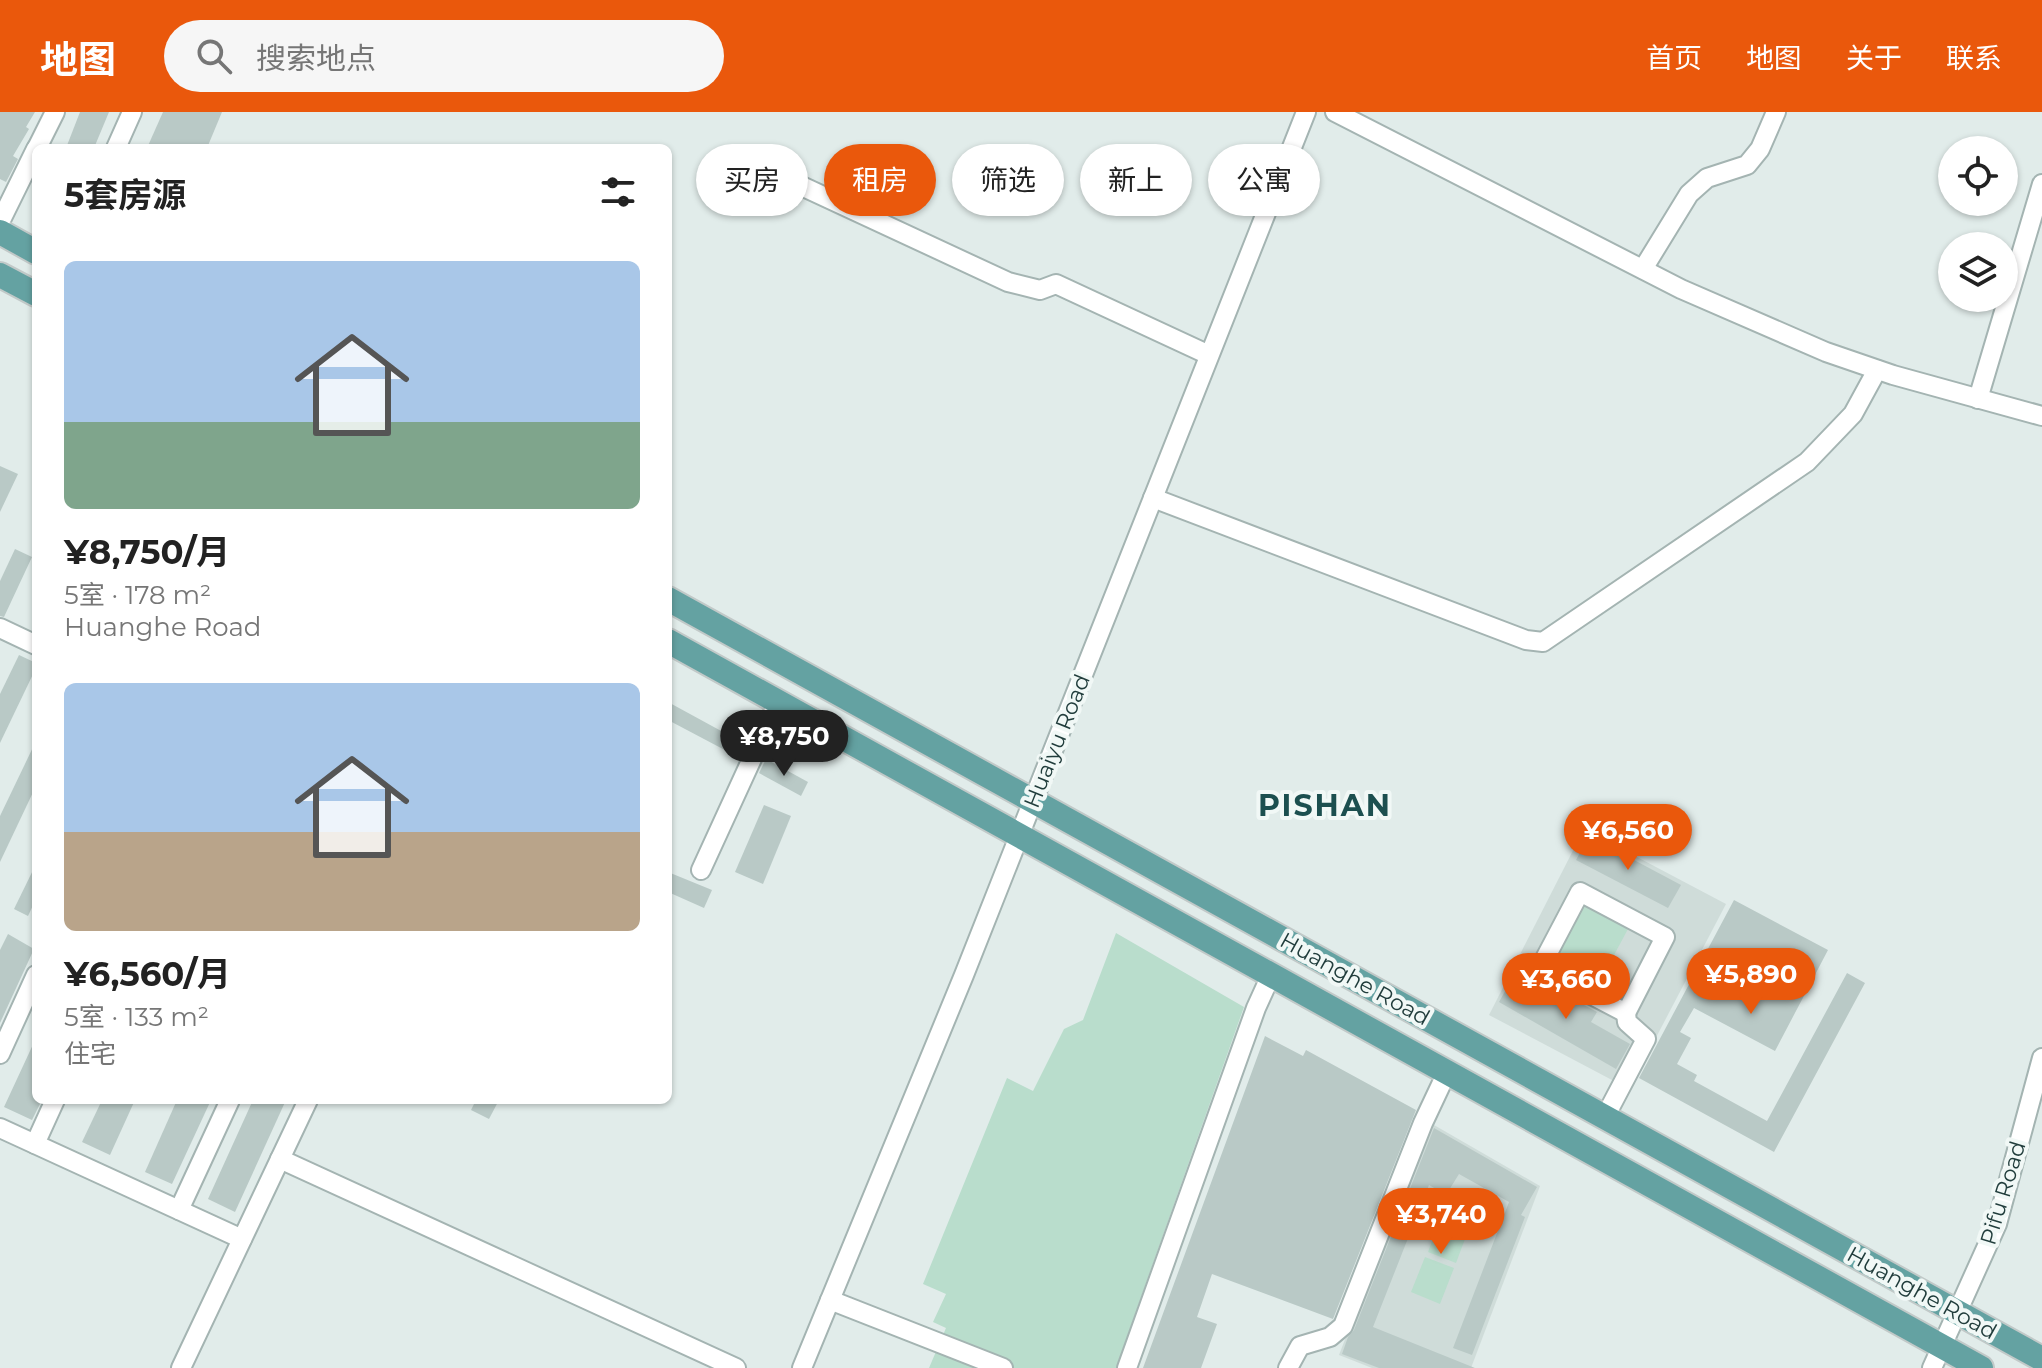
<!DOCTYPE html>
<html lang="zh">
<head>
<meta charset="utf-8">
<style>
	:root { --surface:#fff; --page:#f6f6f6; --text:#222; --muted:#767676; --accent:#ea580c }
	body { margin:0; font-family:Montserrat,"Noto Sans SC",sans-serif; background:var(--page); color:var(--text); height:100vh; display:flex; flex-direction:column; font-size:30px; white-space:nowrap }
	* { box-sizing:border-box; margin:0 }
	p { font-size:26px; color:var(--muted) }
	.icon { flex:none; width:44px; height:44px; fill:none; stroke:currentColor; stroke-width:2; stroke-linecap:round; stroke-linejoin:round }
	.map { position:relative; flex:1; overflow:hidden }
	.side { position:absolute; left:32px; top:32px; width:640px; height:960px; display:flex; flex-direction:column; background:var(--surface); border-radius:12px; box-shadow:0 2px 6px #0004 }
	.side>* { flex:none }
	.hud { position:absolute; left:696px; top:32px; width:760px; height:72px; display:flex; gap:16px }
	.tools { position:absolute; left:1938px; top:24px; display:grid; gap:16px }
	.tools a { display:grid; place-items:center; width:80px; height:80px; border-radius:50%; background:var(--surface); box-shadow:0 2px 6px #0004; font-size:40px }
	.price { position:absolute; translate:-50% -68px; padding:0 18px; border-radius:28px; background:var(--accent); color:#fff; font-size:26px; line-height:52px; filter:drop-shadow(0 2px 4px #0008) }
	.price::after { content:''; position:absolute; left:50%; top:48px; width:24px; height:18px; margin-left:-12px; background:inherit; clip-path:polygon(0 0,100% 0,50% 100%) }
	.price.on { background:#222; color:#fff }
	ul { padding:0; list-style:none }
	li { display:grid; align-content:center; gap:16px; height:424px; padding:0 32px }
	li span { display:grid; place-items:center; height:248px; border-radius:12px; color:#555 }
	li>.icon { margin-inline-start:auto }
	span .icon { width:144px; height:144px; fill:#fffc; stroke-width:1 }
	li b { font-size:34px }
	h2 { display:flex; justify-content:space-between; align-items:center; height:96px; padding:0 32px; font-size:34px }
	.tag { padding:0 28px; border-radius:36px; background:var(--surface); box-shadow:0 2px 6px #0004; font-size:28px; line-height:72px }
	.tag.on { background:var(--accent); color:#fff }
	header { display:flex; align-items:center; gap:48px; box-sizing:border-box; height:112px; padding:0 40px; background:var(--accent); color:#fff }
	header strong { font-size:38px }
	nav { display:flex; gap:44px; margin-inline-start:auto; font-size:28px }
	.search { width:560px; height:72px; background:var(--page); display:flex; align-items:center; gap:20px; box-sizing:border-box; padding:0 28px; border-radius:44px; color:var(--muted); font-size:30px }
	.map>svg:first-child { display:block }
</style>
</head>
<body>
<header>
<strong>地图</strong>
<div class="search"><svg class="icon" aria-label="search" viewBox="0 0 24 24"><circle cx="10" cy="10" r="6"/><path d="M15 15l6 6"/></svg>搜索地点</div>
<nav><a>首页</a><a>地图</a><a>关于</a><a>联系</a></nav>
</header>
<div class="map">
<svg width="2042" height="1256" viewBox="0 0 2042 1256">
	<rect width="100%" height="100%" fill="#e1ecea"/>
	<g fill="#cfdcd9">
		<path d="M1584,717L1726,792L1629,977L1489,903Z"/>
		<path d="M1434,1013L1540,1074L1471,1256H1372L1339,1243L1425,1021Z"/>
	</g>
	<g fill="#b9ddcc">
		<path d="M1584,794L1628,817L1599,871L1556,848Z"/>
		<path d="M1116,821L1244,895L1116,1256H929L946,1216L933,1210L946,1182L923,1172L1007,966L1033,979L1064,917L1083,908Z"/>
		<path d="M1443,1100L1471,1111L1456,1151L1428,1140Z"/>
		<path d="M1425,1145L1454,1156L1440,1192L1411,1180Z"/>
	</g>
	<g fill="#b9c9c6">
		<path d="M0,0H35L26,15L29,17L13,44L18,47L6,70L0,67Z"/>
		<path d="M80,0H109L94,36H66Z"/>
		<path d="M163,0H222L207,36H147Z"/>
		<path d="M0,354L18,362L0,400Z"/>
		<path d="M15,437L32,445L4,505L0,504V469Z"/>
		<path d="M19,543L36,551V556L0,631V582Z"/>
		<path d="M668,590L745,632L738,645L668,608Z"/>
		<path d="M36,629V674L0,750V704Z"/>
		<path d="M766,647L808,670L801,684L759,661Z"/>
		<path d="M764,693L791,704L763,772L735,760Z"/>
		<path d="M1589,724L1681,773L1668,796L1576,748Z"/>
		<path d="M36,752V787L28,804L14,797Z"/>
		<path d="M668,760L712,778L704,796L668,780Z"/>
		<path d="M1734,788L1828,838L1775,939L1694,896L1680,920L1691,926L1677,952L1697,963L1694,969L1767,1009L1847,861L1865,871L1774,1040L1639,966Z"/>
		<path d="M8,822L34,837L0,911V838Z"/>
		<path d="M1513,865L1549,886L1554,877L1597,900L1591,910L1630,932L1616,957L1499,890Z"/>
		<path d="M1265,924L1303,944L1306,938L1416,998L1333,1207L1212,1162L1197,1205L1217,1212L1201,1256H1143Z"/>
		<path d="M36,926V988H42L32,1008L4,995Z"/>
		<path d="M102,988H135L110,1043L82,1030Z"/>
		<path d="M177,988H211L172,1072L145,1060Z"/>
		<path d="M253,988H286L235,1100L208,1087Z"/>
		<path d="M476,988H499L489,1007L471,998Z"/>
		<path d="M1434,1016L1537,1075L1521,1103L1525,1105L1472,1243L1453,1236L1509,1090L1459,1062L1446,1083L1429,1073L1373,1215L1475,1256H1379L1342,1242L1348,1225L1354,1218Z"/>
	</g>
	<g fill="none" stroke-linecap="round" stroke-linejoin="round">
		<defs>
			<g id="minor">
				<path d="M1335,0L1681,177L1826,240L1893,263L2042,304"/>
				<path d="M37,36L55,0"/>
				<path d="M116,36L132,0"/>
				<path d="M780,64L1008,170L1040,178L1056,172L1209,243"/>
				<path d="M0,110L36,37"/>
				<path d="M1643,157L1689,82L1707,66L1747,53L1760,37L1776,0"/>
				<path d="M1978,287L2042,72"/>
				<path d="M1153,386L1526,528L1543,530L1807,350L1853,302L1877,258"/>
				<path d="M0,516L36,533"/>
				<path d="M701,758L778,590"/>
				<path d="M1580,780L1665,825L1626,901L1540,856Z"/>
				<path d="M0,942L36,863"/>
				<path d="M1605,1005L1646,927L1627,910L1626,901"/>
				<path d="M0,1016L242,1127"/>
				<path d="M35,1032L55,988"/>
				<path d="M280,1047L736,1256"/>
				<path d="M179,1098L230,988"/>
				<path d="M830,1188L1003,1256"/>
				<path d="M181,1256L308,988"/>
				<path d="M802,1256L964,863L1306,0"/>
				<path d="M1127,1256L1256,896L1271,863"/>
				<path d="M1288,1256L1300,1234L1330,1225L1343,1214L1423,1011L1447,960"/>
				<path d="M1932,1256L1997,1112L2042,946"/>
			</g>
			<g id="major">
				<path d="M0,120L36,140"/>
				<path d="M0,163L36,182"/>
				<path d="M668,487L2042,1247"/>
				<path d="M668,529L1981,1256"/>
			</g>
		</defs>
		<use href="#minor" stroke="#a4b4b2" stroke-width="22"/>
		<use href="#major" stroke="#c1c9c8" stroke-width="28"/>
		<use href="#minor" stroke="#fff" stroke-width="18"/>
		<use href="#major" stroke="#64a2a2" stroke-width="24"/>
	</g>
	<g text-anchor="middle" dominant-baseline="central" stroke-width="8" stroke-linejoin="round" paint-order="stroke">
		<g font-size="22" fill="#213d3c" stroke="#f1f8f6">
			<text transform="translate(1057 629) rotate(-68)">Huaiyu Road</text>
			<text transform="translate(1355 867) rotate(29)">Huanghe Road</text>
			<text transform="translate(2003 1081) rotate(-73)">Pifu Road</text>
			<text transform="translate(1922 1181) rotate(29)">Huanghe Road</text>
		</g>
		<g font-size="30" font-weight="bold" letter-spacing="2" fill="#1c4f4f" stroke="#f1f8f6">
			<text x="1325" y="693">PISHAN</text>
		</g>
	</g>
</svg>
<div class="tools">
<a><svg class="icon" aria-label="locate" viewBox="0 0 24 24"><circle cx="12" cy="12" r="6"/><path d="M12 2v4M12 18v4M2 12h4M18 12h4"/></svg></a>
<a><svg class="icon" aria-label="layers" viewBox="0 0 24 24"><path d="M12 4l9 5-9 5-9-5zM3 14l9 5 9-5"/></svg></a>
</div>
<b class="price on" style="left:784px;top:666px">¥8,750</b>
<b class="price" style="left:1628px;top:760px">¥6,560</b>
<b class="price" style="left:1751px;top:904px">¥5,890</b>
<b class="price" style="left:1566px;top:909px">¥3,660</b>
<b class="price" style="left:1441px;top:1144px">¥3,740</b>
<div class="hud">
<a class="tag">买房</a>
<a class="tag on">租房</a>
<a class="tag">筛选</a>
<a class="tag">新上</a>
<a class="tag">公寓</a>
</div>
<section class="side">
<h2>5套房源<svg class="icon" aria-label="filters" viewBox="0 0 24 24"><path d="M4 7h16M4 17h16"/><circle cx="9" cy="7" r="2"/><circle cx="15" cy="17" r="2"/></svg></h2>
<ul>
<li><span style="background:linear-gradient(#a9c7e8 65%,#7fa58c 0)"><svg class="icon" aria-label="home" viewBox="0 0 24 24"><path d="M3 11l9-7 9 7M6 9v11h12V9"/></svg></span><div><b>¥8,750/月</b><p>5室 · 178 m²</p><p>Huanghe Road</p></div></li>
<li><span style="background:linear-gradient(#a9c7e8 60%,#b9a48a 0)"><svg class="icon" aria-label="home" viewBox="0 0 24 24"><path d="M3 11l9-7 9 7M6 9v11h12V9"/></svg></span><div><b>¥6,560/月</b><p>5室 · 133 m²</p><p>住宅</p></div></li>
</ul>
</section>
</div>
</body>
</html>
